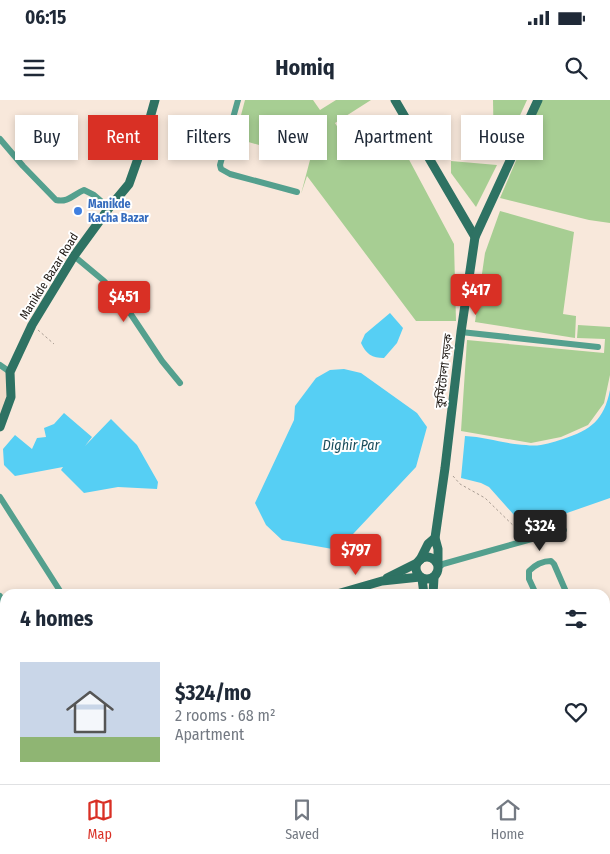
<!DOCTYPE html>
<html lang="en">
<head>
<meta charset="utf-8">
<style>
	:root { --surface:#fff; --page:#f6f6f7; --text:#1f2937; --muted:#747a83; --line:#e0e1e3; --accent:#d93025 }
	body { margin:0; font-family:"Fira Sans Condensed","Noto Sans Bengali",sans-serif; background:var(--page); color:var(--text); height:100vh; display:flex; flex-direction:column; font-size:19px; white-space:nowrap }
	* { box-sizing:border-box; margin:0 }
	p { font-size:16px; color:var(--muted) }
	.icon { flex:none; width:28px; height:28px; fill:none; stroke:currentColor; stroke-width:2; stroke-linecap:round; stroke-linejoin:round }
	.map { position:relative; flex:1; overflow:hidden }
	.details { position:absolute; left:0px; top:489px; width:610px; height:196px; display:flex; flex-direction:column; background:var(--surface); border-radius:15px 15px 0 0; box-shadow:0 2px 8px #0003 }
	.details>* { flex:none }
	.top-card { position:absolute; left:15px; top:15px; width:580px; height:45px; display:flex; gap:10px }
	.price { position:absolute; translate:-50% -42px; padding:0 11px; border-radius:5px; background:var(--accent); color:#fff; font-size:16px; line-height:32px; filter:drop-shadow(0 1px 2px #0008) }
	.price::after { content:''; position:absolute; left:50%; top:30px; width:15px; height:11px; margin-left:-8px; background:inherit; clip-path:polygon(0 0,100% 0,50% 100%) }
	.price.selected { background:#222; color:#fff }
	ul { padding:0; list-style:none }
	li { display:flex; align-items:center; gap:15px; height:125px; padding:0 20px }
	li span { display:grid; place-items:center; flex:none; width:140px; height:100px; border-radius:0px; color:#555 }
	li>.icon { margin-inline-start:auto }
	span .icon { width:60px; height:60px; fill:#fffc; stroke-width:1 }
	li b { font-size:21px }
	h2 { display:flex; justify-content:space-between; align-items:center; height:60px; padding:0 20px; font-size:21px }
	.chip { padding:0 18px; border-radius:0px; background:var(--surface); box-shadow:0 2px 8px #0003; font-size:18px; line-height:45px }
	.chip.selected { background:var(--accent); color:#fff }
	.status { display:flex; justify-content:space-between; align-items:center; height:35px; padding:0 25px; background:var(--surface); direction:ltr }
	.status svg { height:14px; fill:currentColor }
	header { display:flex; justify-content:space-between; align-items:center; height:65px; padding:0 20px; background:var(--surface); font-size:22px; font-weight:700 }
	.tabs { display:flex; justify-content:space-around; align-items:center; height:70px; border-top:1px solid var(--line); background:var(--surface); font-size:14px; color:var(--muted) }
	.tabs a { display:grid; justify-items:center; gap:2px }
	.tabs .selected { color:var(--accent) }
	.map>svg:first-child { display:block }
</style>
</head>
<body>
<div class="status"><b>06:15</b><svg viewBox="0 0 49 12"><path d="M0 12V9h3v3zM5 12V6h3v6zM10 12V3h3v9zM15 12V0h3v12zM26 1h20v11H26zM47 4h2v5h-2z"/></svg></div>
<header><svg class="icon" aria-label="menu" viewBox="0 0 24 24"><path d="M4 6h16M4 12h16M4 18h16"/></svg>Homiq<svg class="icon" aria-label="search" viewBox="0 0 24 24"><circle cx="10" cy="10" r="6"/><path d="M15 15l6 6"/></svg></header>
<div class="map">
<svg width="610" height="684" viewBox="0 0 610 684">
	<rect width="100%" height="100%" fill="#f8e8db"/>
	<path fill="#f2dcc9" d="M0,269L8,274L9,299L0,323Z"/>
	<g fill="#a7ce93">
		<path d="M245,0H313L320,10L336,0H371L335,23L348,44L389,22L454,144L456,221H416L307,76L301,94L310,60L235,38Z"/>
		<path d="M493,0H527L502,55H494Z"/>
		<path d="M542,0H610V123L589,120L500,98Z"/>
		<path d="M451,61L497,65L476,107L451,73Z"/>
		<path d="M500,111L574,132L563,214L576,216L575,238L475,222L485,153Z"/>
		<path d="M578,225L610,227V275L604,303L588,325L561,337L531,343L461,331L467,240L604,253L605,239L577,238Z"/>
		<path d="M0,662L5,664V680H32L39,684H0Z"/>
	</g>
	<g fill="#56cff4">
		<path d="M390,213L403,228L397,243L384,258C372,258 366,254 361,243L365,234Z"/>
		<path d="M344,269L361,273L417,313L427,327L416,367L338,450L282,440L266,425L255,403L294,320L295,306L316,278L330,270Z"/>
		<path d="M610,290V398L544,421L522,424L489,387L481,383L461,378L465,336C486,337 505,344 526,345C540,347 550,343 563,339C591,330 604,320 610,290Z"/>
		<path d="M64,313L92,337L85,346L111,319L137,345L158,382L157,389L118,387L84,393L61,370L63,367L15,376L4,365L3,349L15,335L32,349L37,338L46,337L44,328L54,324Z"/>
		<path d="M374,680H412L414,684H371Z"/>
		<path d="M425,680H478L480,684H427Z"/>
	</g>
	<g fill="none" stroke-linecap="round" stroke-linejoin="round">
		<g stroke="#a99d93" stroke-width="1" stroke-dasharray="2.5 2.5" stroke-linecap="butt">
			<path d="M38,230L54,244"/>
			<path d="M453,376L460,384L485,398L522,434"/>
		</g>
		<g stroke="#54a08e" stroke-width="6">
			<path d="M238,0L220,65L221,69L230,74L297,92"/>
			<path d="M0,39L23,66L56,100C68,103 74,94 84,90L94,95L109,108"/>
			<path d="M74,156L104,181L120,198L162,261L180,283"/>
			<path d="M461,232L598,247"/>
			<path d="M0,265L10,272"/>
			<path d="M0,397L62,494"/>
			<path d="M439,467L443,464L564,430"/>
			<path d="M536,494L529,479V471C535,465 542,461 551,461L554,464L567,494"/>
			<path d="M0,496L5,504"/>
			<path d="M0,567L5,564"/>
			<path d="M605,576L610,587"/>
			<path d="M605,601L610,599"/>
			<path d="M0,627L5,630"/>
			<path d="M77,680L83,684"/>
			<path d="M134,680L135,684"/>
		</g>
		<g stroke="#2e7263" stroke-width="9">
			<path d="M395,0L475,137"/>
			<path d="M0,327L11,297L10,272L32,225L74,156L109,108L129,84L141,50L155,0"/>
			<circle cx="427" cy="468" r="11"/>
			<path d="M420,460L428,444L435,438"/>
			<path d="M438,464V449L435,438L445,368L461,232L475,137L538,0"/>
			<path d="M387,478L417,463"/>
			<path d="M422,479L424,494"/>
			<path d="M337,494L382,481L420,477"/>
			<path d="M433,494L434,478"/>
			<path d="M512,680L514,684"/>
			<path d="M116,684L118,680"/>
		</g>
	</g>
	<circle fill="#3f7fe0" stroke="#fff" stroke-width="2" cx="78" cy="111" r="5"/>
	<g text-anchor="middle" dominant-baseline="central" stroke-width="4" stroke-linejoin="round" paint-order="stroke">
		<g font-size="12" font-weight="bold" fill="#366cbe" stroke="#fff" text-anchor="start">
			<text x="88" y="104">Manikde<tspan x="88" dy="14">Kacha Bazar</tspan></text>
		</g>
		<g font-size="12" fill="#1e1813" stroke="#fff">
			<text transform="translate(49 176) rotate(-58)">Manikde Bazar Road</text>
			<text transform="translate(444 271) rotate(-83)">কুর্মিটোলা সড়ক</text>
		</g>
		<g font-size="14" font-style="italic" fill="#194d5c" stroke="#fff">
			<text x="351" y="345">Dighir Par</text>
		</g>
	</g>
</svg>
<b class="price" style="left:476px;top:216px">$417</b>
<b class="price" style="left:124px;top:223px">$451</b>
<b class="price selected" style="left:540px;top:452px">$324</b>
<b class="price" style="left:356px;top:476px">$797</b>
<div class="top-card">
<a class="chip">Buy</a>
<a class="chip selected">Rent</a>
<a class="chip">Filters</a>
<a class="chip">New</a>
<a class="chip">Apartment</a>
<a class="chip">House</a>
</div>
<section class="details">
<h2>4 homes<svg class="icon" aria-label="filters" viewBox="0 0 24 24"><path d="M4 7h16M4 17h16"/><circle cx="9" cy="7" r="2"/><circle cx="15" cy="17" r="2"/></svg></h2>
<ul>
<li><span style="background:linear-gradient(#c9d6e8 75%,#8fb573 0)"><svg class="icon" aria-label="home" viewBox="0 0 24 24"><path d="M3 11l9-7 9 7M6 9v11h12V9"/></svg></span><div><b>$324/mo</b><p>2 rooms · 68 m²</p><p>Apartment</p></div><svg class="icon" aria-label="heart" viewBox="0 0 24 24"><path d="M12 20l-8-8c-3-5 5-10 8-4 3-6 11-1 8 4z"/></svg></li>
</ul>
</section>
</div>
<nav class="tabs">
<a class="selected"><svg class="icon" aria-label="map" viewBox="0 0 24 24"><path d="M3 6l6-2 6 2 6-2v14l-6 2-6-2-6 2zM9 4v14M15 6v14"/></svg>Map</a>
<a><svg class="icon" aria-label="saved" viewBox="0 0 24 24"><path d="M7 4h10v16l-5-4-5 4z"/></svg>Saved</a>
<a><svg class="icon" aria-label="home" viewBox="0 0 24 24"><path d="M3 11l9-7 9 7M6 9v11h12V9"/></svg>Home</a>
</nav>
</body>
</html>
